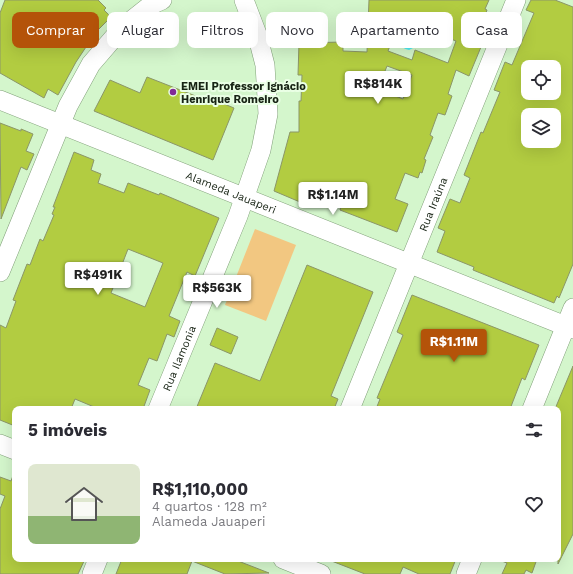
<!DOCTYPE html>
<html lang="pt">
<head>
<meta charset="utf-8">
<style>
	:root { --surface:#fff; --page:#f2f2f3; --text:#2b2b33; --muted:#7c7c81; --accent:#b45309 }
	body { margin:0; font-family:"Work Sans",sans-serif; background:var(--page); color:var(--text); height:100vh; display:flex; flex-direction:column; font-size:15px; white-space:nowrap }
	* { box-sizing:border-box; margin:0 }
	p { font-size:13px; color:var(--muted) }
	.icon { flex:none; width:22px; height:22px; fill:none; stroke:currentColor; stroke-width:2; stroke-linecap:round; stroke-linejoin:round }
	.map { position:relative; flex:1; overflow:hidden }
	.drawer { position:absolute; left:12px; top:406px; width:549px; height:156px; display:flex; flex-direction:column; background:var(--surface); border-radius:8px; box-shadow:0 4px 16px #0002 }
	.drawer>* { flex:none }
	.hud { position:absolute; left:12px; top:12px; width:549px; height:36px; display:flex; gap:8px }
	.buttons { position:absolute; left:521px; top:60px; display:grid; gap:8px }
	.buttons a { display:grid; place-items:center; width:40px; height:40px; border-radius:8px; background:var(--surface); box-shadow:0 4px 16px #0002; font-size:20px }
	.price { position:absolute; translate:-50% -34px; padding:0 9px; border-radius:4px; background:#fff; color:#222; font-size:13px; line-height:26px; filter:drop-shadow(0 1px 2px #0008) }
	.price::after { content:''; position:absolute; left:50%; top:24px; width:12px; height:9px; margin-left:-6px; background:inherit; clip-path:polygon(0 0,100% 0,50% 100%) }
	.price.on { background:var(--accent); color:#fff }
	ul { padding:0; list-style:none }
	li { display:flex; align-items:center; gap:12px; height:100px; padding:0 16px }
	li span { display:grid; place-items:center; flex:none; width:112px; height:80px; border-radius:8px; color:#555 }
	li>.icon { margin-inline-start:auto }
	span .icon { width:48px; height:48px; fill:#fffc; stroke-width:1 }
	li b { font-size:17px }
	h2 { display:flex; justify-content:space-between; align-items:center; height:48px; padding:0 16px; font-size:17px }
	.tag { padding:0 14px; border-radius:8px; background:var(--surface); box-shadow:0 4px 16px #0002; font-size:14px; line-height:36px }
	.tag.on { background:var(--accent); color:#fff }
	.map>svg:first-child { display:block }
</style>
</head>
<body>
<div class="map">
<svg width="573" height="574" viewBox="0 0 573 574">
	<rect width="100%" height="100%" fill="#d4f6cc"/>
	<path fill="#f2c781" d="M255,229L296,245L266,321L225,305Z"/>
	<path fill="#4becf4" d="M406,30L421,39V44L409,50C399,48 395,40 400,31Z"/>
	<g fill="#b2cc41" stroke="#8b9668" fill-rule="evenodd">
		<path d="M5,0H98L106,8L104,10L111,17L96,32L76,62L58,95L48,89L44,98L0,73V13Z"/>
		<path d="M369,0H489L485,9L487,10L481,27L488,30L469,76L456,70L448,94L452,96L445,115L438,113L430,135L433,137L424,159L426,160L422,173L420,172L418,178L405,173L395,199L408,204L397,232L340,210L341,205L337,204L338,202L305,190L300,202L274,191L290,132H299V101H301L302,75H298L299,43L343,42V51L367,52ZM394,19L422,30L423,28L456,41L448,63L415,50L412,60L388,51L391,43L385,41ZM387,66L412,75L403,99L378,89Z"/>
		<path d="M531,0H555L573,7V264L559,298L557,296L554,303L473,270L474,267L437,252L445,231L438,228L450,199L460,203L470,178L464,175L481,132L483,133L500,92L494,90L505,62L512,65L534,13L526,10ZM528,67H554V98L542,93H528ZM528,115H554V141H528Z"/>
		<path d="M147,77L211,102L212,99L234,108L213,160L94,111L110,80L140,93Z"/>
		<path d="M0,123L21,131V129L33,134L26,151L34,154L27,170L21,167L1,219Z"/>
		<path d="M74,152L94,160L91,170L101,174L98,183L124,193L128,183L159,195L160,193L219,218L195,276L187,272L169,316L180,321L174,337L167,334L157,361L149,358L138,385L150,390L143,409H99L75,399L71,409H15V426L0,420V325L6,328L16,301L13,300L27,264L30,265L40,239L43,241L54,215L52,214L55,207H53ZM128,249L163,263L145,307L111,293Z"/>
		<path d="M307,265L373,292L331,396L338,399L334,409H196L215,363L260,381Z"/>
		<path d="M412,295L539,345L525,380L522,378L510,409H376L380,399L377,398L403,335L397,332Z"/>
		<path d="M217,328L238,337L231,354L210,345Z"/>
		<path d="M573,366V534L558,564V409H555Z"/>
		<path d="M14,473L15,559H85L78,574H0V509L5,496L0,494V477L11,481Z"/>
		<path d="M122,559H233L269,573L225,574L192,561L187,574H116Z"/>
		<path d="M329,559H456L450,574H419L403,567L400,574H365L329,560Z"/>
		<path d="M499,559H537L532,573L526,570L524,574H502L507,563L499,560Z"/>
	</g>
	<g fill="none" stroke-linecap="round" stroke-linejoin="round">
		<defs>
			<g id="minor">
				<path id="s1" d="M0,100L573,329"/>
				<path d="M0,272L68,106L91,64L122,28L151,5L162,0"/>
				<path id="s2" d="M158,409L238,216L261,150L268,114L265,65L257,34L244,0"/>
				<path id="s3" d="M350,409L516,0"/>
				<path d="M532,409L573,308"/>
				<path d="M0,444L15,450"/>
				<path d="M283,559L321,574"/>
				<path d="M92,574L98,559"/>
				<path d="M466,574L472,559"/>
			</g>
		</defs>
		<use href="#minor" stroke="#82a17a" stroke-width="20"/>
		<use href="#minor" stroke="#fff" stroke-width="19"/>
	</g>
	<circle fill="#822a97" stroke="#eaffe5" stroke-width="1.5" cx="173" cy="92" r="4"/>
	<g text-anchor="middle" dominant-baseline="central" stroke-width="4" stroke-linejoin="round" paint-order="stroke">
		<g font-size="11" font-weight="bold" fill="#172314" stroke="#eaffe5" text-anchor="start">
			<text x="181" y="86">EMEI Professor Ignácio<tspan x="181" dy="13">Henrique Romeiro</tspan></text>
		</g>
		<g font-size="11" fill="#172314" stroke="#eaffe5">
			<text stroke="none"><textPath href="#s1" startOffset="249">Alameda Jauaperi</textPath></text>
			<text stroke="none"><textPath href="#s3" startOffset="221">Rua Iraúna</textPath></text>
			<text stroke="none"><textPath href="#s2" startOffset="55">Rua Ilamonia</textPath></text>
		</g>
	</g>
</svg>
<div class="buttons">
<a><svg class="icon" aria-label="locate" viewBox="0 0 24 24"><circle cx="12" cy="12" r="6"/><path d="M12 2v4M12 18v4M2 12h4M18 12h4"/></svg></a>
<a><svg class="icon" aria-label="layers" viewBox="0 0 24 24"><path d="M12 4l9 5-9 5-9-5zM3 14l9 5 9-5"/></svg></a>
</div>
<b class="price" style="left:378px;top:105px">R$814K</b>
<b class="price" style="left:333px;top:216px">R$1.14M</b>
<b class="price" style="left:98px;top:296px">R$491K</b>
<b class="price" style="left:217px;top:309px">R$563K</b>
<b class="price on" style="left:454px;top:363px">R$1.11M</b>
<div class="hud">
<a class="tag on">Comprar</a>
<a class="tag">Alugar</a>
<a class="tag">Filtros</a>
<a class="tag">Novo</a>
<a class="tag">Apartamento</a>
<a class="tag">Casa</a>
</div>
<section class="drawer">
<h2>5 imóveis<svg class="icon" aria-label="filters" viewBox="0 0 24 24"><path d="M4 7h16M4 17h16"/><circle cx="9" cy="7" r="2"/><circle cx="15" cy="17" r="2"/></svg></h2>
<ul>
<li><span style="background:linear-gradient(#dfe7d0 65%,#8fb573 0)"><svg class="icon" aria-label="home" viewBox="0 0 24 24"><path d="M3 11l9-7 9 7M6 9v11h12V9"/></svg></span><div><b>R$1,110,000</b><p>4 quartos · 128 m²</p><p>Alameda Jauaperi</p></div><svg class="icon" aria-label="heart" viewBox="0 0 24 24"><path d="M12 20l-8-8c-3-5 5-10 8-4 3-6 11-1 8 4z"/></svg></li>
</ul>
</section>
</div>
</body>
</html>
